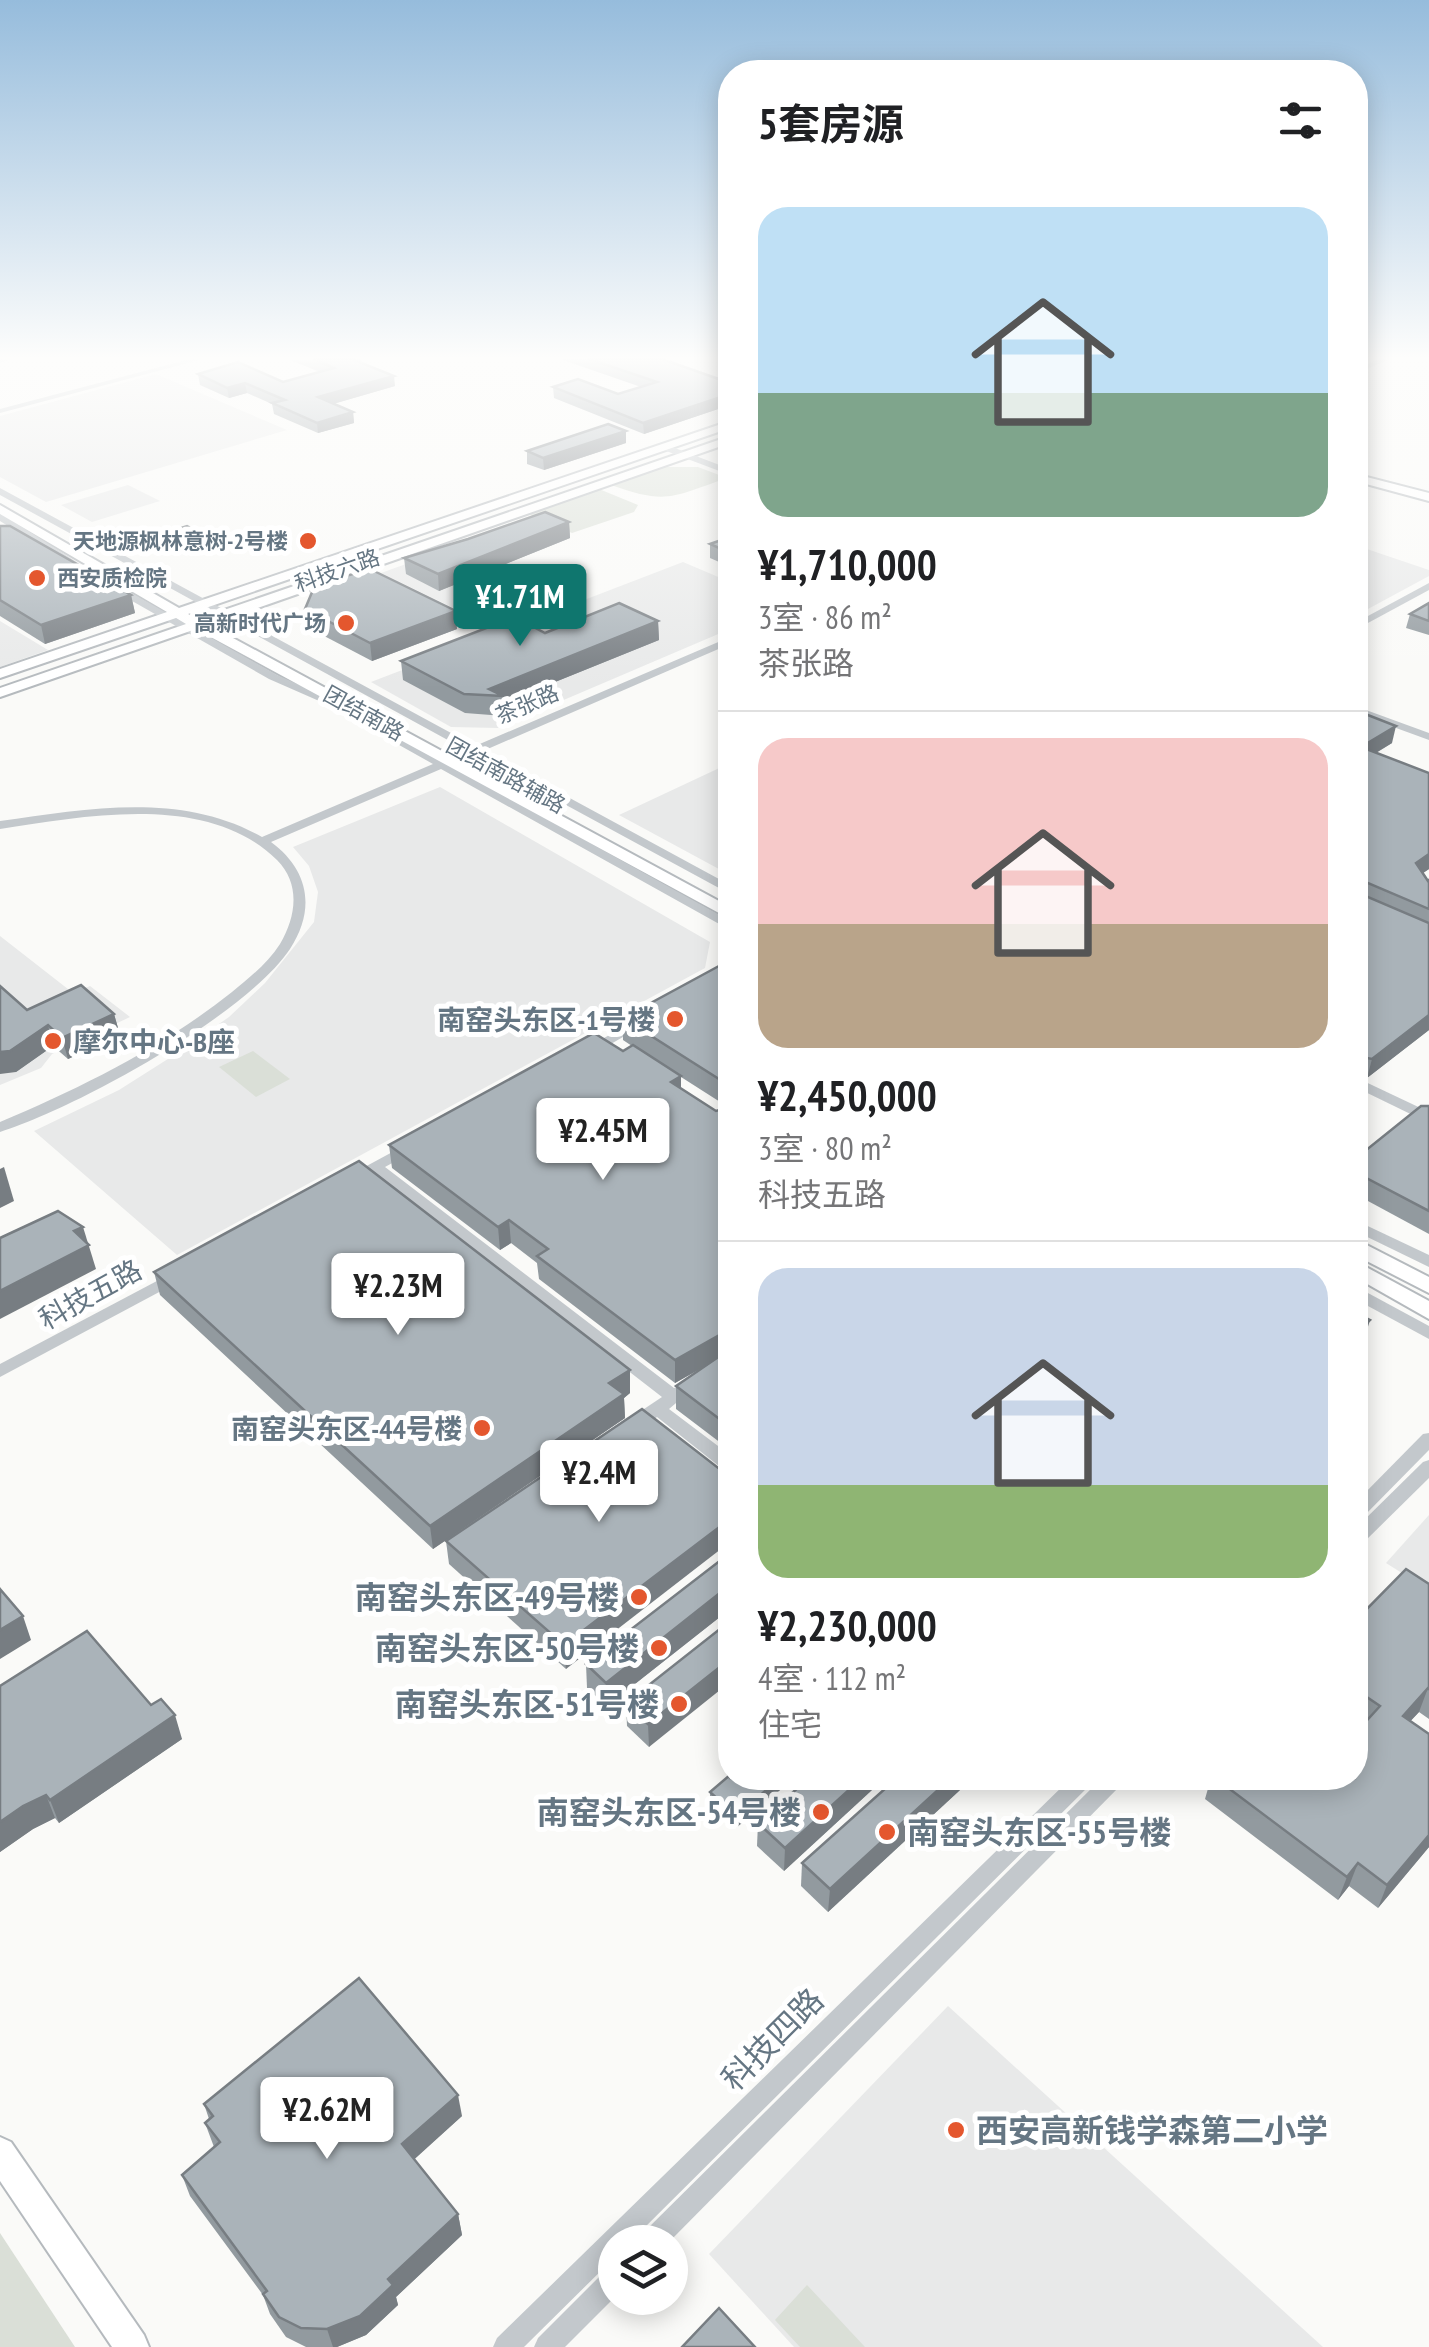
<!DOCTYPE html>
<html lang="zh">
<head>
<meta charset="utf-8">
<style>
	:root { --surface:#fff; --page:#f6f6f6; --text:#202124; --muted:#757577; --line:#e0e0e0; --accent:#0f766e }
	body { margin:0; font-family:"PT Sans Narrow","Noto Sans SC",sans-serif; background:var(--page); color:var(--text); height:100vh; display:flex; flex-direction:column; font-size:38px; white-space:nowrap }
	* { box-sizing:border-box; margin:0 }
	p { font-size:32px; color:var(--muted) }
	.icon { flex:none; width:55px; height:55px; fill:none; stroke:currentColor; stroke-width:2; stroke-linecap:round; stroke-linejoin:round }
	.map { position:relative; flex:1; overflow:hidden }
	.drawer { position:absolute; left:718px; top:60px; width:650px; height:1730px; display:flex; flex-direction:column; background:var(--surface); border-radius:40px; box-shadow:0 5px 25px #0003 }
	.drawer>* { flex:none }
	.fabs { position:absolute; left:598px; top:2225px; display:grid; gap:20px }
	.fabs a { display:grid; place-items:center; width:90px; height:90px; border-radius:50%; background:var(--surface); box-shadow:0 5px 25px #0003; font-size:50px }
	.price { position:absolute; translate:-50% -85px; padding:0 22px; border-radius:10px; background:#fff; color:#222; font-size:32px; line-height:65px; filter:drop-shadow(0 2px 5px #0008) }
	.price::after { content:''; position:absolute; left:50%; top:60px; width:30px; height:22px; margin-left:-15px; background:inherit; clip-path:polygon(0 0,100% 0,50% 100%) }
	.price.selected { background:var(--accent); color:#fff }
	ul { padding:0; list-style:none }
	li { display:grid; align-content:center; gap:20px; height:530px; padding:0 40px }
	li+li { border-top:2px solid var(--line) }
	li span { display:grid; place-items:center; height:310px; border-radius:30px; color:#555 }
	li>.icon { margin-inline-start:auto }
	span .icon { width:180px; height:180px; fill:#fffc; stroke-width:1 }
	li b { font-size:42px }
	h2 { display:flex; justify-content:space-between; align-items:center; height:120px; padding:0 40px; font-size:42px }
	.map>svg:first-child { display:block }
</style>
</head>
<body>
<div class="map">
<svg width="1429" height="2347" viewBox="0 0 1429 2347">
	<rect width="100%" height="100%" fill="#fafaf8"/>
	<g fill="#e8e9e9">
		<path d="M156,374L287,430L46,502L0,477V416Z"/>
		<path d="M128,485L160,501L92,522L61,505Z"/>
		<path d="M464,543L584,597L499,630L381,573Z"/>
		<path d="M1355,545L1429,570V576L1355,616Z"/>
		<path d="M683,562L730,582V629L498,728L451,727L371,682Z"/>
		<path d="M0,621L48,650L0,667Z"/>
		<path d="M730,763V875L619,815Z"/>
		<path d="M440,787L710,942L705,968L177,1255L34,1131L119,1090L171,1057L229,1017L265,983L314,922L318,892L309,866L293,847Z"/>
		<path d="M0,936L73,993L90,986L130,1017L52,1054L41,1068L0,1085Z"/>
		<path d="M1429,1515V1590L1386,1563Z"/>
		<path d="M948,2006L1323,2347H794L709,2254Z"/>
	</g>
	<g fill="#dadfd7">
		<path d="M662,467H698L727,478C672,497 667,505 611,485Z"/>
		<path d="M599,489L638,505L634,512L572,533L528,514Z"/>
		<path d="M253,1051L290,1079L256,1097L219,1067Z"/>
		<path d="M0,2233L75,2347H0Z"/>
		<path d="M807,2285L865,2347H800L775,2320Z"/>
	</g>
	<g fill="none" stroke-linecap="round" stroke-linejoin="round">
		<defs>
			<g id="major">
				<path d="M730,421V428L188,614L198,619L730,436V443L209,625L730,907V919L196,629L0,697V688L186,624L176,618L0,678V669L167,612L0,514V505L179,608Z"/>
				<path d="M1355,474L1429,493V501L1355,481Z"/>
				<path d="M1355,1239L1429,1277V1293L1355,1255Z"/>
				<path d="M1355,1261L1429,1301V1319L1355,1277Z"/>
				<path d="M0,2137L11,2142L144,2335L149,2347H112L0,2181Z"/>
			</g>
		</defs>
		<use href="#major" stroke="#b5babe" stroke-width="4"/>
		<g fill="#c3c8cc" fill-rule="evenodd">
			<path d="M0,359H12L0,363Z"/>
			<path d="M190,359H203L0,413V409Z"/>
			<path d="M1379,359H1390L1355,374V369Z"/>
			<path d="M661,445H667L730,469V475L661,449Z"/>
			<path d="M0,488L475,746L730,637V644L483,751L730,885V894L474,755L450,765L730,921V930L441,769L271,842C309,870 316,909 290,949C246,1015 76,1108 0,1132V1122C81,1088 163,1047 232,992C249,978 268,963 280,944C296,917 301,884 277,860C208,792 86,816 0,829V821C87,809 181,791 262,837L433,764L326,704L269,679L111,589V585H117L277,675L334,700L442,760L466,750L0,495Z"/>
			<path d="M0,514L3,515L86,568L78,570L0,521Z"/>
			<path d="M1429,583V590L1355,630V623Z"/>
			<path d="M1355,706L1429,733V740L1355,713Z"/>
			<path d="M637,1019L642,1020L644,1023L642,1026L597,1052L592,1053L585,1049Z"/>
			<path d="M1355,1077L1429,1112V1123L1355,1087Z"/>
			<path d="M409,1143L416,1148L414,1151L385,1167L674,1388L681,1386L687,1388L689,1392L669,1409L730,1455V1472L724,1470L657,1417L641,1429H629L626,1424L629,1419L662,1397L374,1174L355,1183L347,1178L350,1175Z"/>
			<path d="M1355,1220L1429,1255V1267L1355,1231Z"/>
			<path d="M172,1273L180,1278L178,1282L0,1377V1364Z"/>
			<path d="M1355,1286L1429,1326V1339L1355,1299Z"/>
			<path d="M1429,1433V1450L1361,1519L1355,1521V1503L1423,1434Z"/>
			<path d="M1429,1460V1478L1361,1545L1355,1547V1529L1423,1462Z"/>
			<path d="M1071,1778H1094L1091,1784L630,2242H615V2257L524,2347H493L497,2338Z"/>
			<path d="M1102,1778H1125L1122,1784L669,2242H640L643,2233Z"/>
			<path d="M615,2266V2297L565,2347H534L538,2338L606,2270Z"/>
		</g>
		<use href="#major" fill="#fff" fill-rule="evenodd"/>
	</g>
	<g fill="#929a9f" fill-rule="evenodd">
		<path d="M361,359V361L359,362L395,386L333,404L353,412L354,423L318,433L274,414L272,404L247,393L229,398L200,385L198,374L283,382L320,372L290,360Z"/>
		<path d="M560,359H662L730,383V405L644,434L554,398L553,387L618,394L641,387Z"/>
		<path d="M626,443L544,470L527,464V451Z"/>
		<path d="M569,522L570,538L439,591L406,574L404,558Z"/>
		<path d="M0,526L131,595L135,613L45,644L0,616Z"/>
		<path d="M161,534H202L204,547L178,555L164,547Z"/>
		<path d="M730,537V563L726,565L710,558V544Z"/>
		<path d="M475,594L554,595L495,617L476,608Z"/>
		<path d="M1429,603V635L1406,628L1410,614Z"/>
		<path d="M305,609L457,629L372,661L307,627Z"/>
		<path d="M658,621L659,640L503,703L504,716L465,713L403,680L401,661L545,633Z"/>
		<path d="M1355,710L1392,743L1376,753L1429,869L1423,873L1428,881L1429,880V1030L1367,1078L1356,1076Z"/>
		<path d="M730,960V1450L676,1409V1386L700,1369L675,1383L539,1279L537,1263L511,1243L500,1250L392,1168L389,1145L623,1051L632,1046L623,1040V1018ZM681,1077L728,1107L716,1111L681,1089Z"/>
		<path d="M27,1010L114,1014L120,1035L68,1059L53,1046L16,1072Z"/>
		<path d="M1429,1106V1234L1355,1194V1159Z"/>
		<path d="M154,1272L630,1393L624,1398L625,1418L433,1549L160,1295Z"/>
		<path d="M642,1409L566,1669L449,1564L446,1541Z"/>
		<path d="M730,1553V1609L607,1706L587,1688L586,1664Z"/>
		<path d="M1429,1584V1719L1419,1712L1410,1721L1429,1847L1378,1908L1349,1886L1338,1900L1205,1799L1211,1778H1355L1363,1724L1355,1718V1621Z"/>
		<path d="M730,1621L649,1747L627,1726L626,1703Z"/>
		<path d="M0,1686L151,1705L182,1739L59,1823L55,1818L33,1829L0,1852Z"/>
		<path d="M780,1778V1790L736,1828L710,1803V1792Z"/>
		<path d="M809,1778H885L784,1871L757,1846L758,1823Z"/>
		<path d="M897,1778H973L828,1912L801,1886L802,1863Z"/>
		<path d="M204,2104L462,2116L414,2159L458,2214L462,2235L396,2297L398,2305L366,2335L337,2347H306L286,2337L270,2314L263,2295L190,2196L182,2175L214,2147L205,2123L209,2119Z"/>
	</g>
	<g fill="#777d82">
		<path d="M394,376L395,386L319,408L318,397Z"/>
		<path d="M245,383L247,393L229,398L227,388Z"/>
		<path d="M730,394V405L644,434L643,423Z"/>
		<path d="M353,412L354,423L318,433L317,423Z"/>
		<path d="M626,431V443L544,470L543,458Z"/>
		<path d="M569,522L570,538L439,591L438,574Z"/>
		<path d="M202,534L204,547L178,555L175,542Z"/>
		<path d="M730,549V563L726,565V551Z"/>
		<path d="M553,581L554,595L495,617L494,603Z"/>
		<path d="M131,595L135,613L45,644L41,625Z"/>
		<path d="M456,611L457,629L372,661L370,643Z"/>
		<path d="M658,621L659,640L503,703V696L489,689Z"/>
		<path d="M1396,726L1392,743L1357,764L1361,747Z"/>
		<path d="M1429,854V869L1411,881L1416,863Z"/>
		<path d="M114,1014L120,1035L68,1059L62,1038Z"/>
		<path d="M1429,1015V1030L1367,1078L1372,1059Z"/>
		<path d="M48,1025L53,1046L16,1072L0,1074V1052Z"/>
		<path d="M681,1076V1098L671,1082Z"/>
		<path d="M4,1167L14,1201L0,1208V1169Z"/>
		<path d="M509,1220L511,1243L500,1250L498,1227Z"/>
		<path d="M83,1227L96,1269L0,1319V1291L74,1231Z"/>
		<path d="M1370,1320L1364,1340L1355,1348V1334Z"/>
		<path d="M730,1329V1352L675,1383V1360Z"/>
		<path d="M630,1370V1393L624,1398L625,1418L433,1549L430,1526L609,1383Z"/>
		<path d="M730,1519V1542L566,1669L564,1645Z"/>
		<path d="M730,1585V1609L607,1706L606,1683Z"/>
		<path d="M23,1616L31,1640L0,1659V1630Z"/>
		<path d="M730,1659V1682L649,1747L648,1724Z"/>
		<path d="M1428,1688L1419,1712L1394,1739L1403,1716Z"/>
		<path d="M175,1715L182,1739L59,1823L50,1800Z"/>
		<path d="M780,1778V1790L736,1828V1816Z"/>
		<path d="M862,1778H885L784,1871L785,1848Z"/>
		<path d="M951,1778H973L828,1912L830,1889Z"/>
		<path d="M46,1795L55,1818L33,1829L0,1852V1822L23,1806Z"/>
		<path d="M1429,1835V1847L1378,1908L1387,1885Z"/>
		<path d="M1358,1863L1349,1886L1338,1900L1347,1877Z"/>
		<path d="M458,2095L462,2116L407,2166L402,2144Z"/>
		<path d="M458,2214L462,2235L396,2297L398,2305L366,2335L337,2347H333L327,2329L388,2279Z"/>
	</g>
	<g fill="#aab3b9" stroke="#777d82" stroke-width="2.5">
		<path d="M313,359H352L394,376L318,397L353,412L317,423L272,403L285,400L245,383L227,388L198,374L238,362L283,382L334,368Z"/>
		<path d="M589,359H662L730,383V394L643,423L553,387L578,379L618,394L657,382Z"/>
		<path d="M608,424L626,431L543,458L527,451Z"/>
		<path d="M545,512L569,522L438,574L404,558L468,539Z"/>
		<path d="M0,526H10L131,595L41,625L0,600Z"/>
		<path d="M187,526L202,534L175,542L161,534Z"/>
		<path d="M730,537V549L726,551L710,544Z"/>
		<path d="M370,569L456,611L370,643L305,609L315,585Z"/>
		<path d="M533,572L553,581L494,603L475,594Z"/>
		<path d="M619,603L658,621L489,689L503,696L464,694L401,661L515,617L545,633Z"/>
		<path d="M1429,603V621L1410,614Z"/>
		<path d="M1355,710L1396,726L1361,747L1429,773V854L1416,863L1428,881L1429,880V909L1361,880L1356,881V892L1429,923V1015L1372,1059L1357,1056V1070L1355,1072Z"/>
		<path d="M730,960V1086L623,1018Z"/>
		<path d="M81,985L114,1014L62,1038L48,1025L10,1051L0,1052V986L27,1010Z"/>
		<path d="M594,1033L623,1051L633,1045L681,1076L671,1082L716,1111L730,1107V1329L675,1360L537,1256L548,1249L509,1220L498,1227L389,1145Z"/>
		<path d="M1421,1106H1429V1211L1355,1172V1159Z"/>
		<path d="M359,1161L630,1370L609,1383L624,1394L430,1526L154,1272Z"/>
		<path d="M58,1211L83,1227L74,1231L89,1245L0,1291V1238Z"/>
		<path d="M1355,1312L1370,1320L1355,1334Z"/>
		<path d="M730,1349V1427L676,1386Z"/>
		<path d="M642,1409L730,1477V1519L564,1645L446,1541Z"/>
		<path d="M730,1553V1585L606,1683L586,1664Z"/>
		<path d="M1406,1569L1429,1584V1689L1428,1688L1403,1716L1429,1734V1835L1387,1885L1358,1863L1347,1877L1215,1778H1355V1725L1360,1728L1380,1706L1355,1689V1621Z"/>
		<path d="M0,1589L23,1616L0,1630Z"/>
		<path d="M730,1621V1659L648,1724L626,1703Z"/>
		<path d="M87,1631L151,1705L161,1699L175,1715L50,1800L46,1795L23,1806L0,1822V1686Z"/>
		<path d="M730,1775V1778H780L736,1816L710,1792Z"/>
		<path d="M809,1778H862L785,1848L758,1823Z"/>
		<path d="M897,1778H951L830,1889L802,1863Z"/>
		<path d="M359,1978L458,2095L402,2144L458,2214L388,2279L393,2285L360,2316L327,2329L301,2328L279,2317L263,2294L267,2291L182,2175L220,2142L205,2123L213,2116L204,2104Z"/>
		<path d="M719,2308L755,2347H682Z"/>
	</g>
	<linearGradient id="sky" x2="0" y2="1"><stop stop-color="#96bcdc"/><stop offset="0.52" stop-color="#fdfdfc"/><stop offset="1" stop-color="#fdfdfc" stop-opacity="0"/></linearGradient>
	<rect width="1429" height="688" fill="url(#sky)"/>
	<g fill="#e4572e" stroke="#fff" stroke-width="4">
		<circle cx="308" cy="541" r="10"/>
		<circle cx="37" cy="578" r="10"/>
		<circle cx="346" cy="623" r="10"/>
		<circle cx="675" cy="1019" r="10"/>
		<circle cx="53" cy="1041" r="10"/>
		<circle cx="482" cy="1428" r="10"/>
		<circle cx="639" cy="1597" r="10"/>
		<circle cx="659" cy="1648" r="10"/>
		<circle cx="679" cy="1704" r="10"/>
		<circle cx="821" cy="1812" r="10"/>
		<circle cx="887" cy="1832" r="10"/>
		<circle cx="956" cy="2130" r="10"/>
	</g>
	<g text-anchor="middle" dominant-baseline="central" stroke-width="10" stroke-linejoin="round" paint-order="stroke">
		<g font-size="22" font-weight="bold" fill="#657683" stroke="#fff" text-anchor="end">
			<text x="288" y="541">天地源枫林意树-2号楼</text>
			<text x="57" y="578" text-anchor="start">西安质检院</text>
			<text x="326" y="623">高新时代广场</text>
		</g>
		<g font-size="22" fill="#657683" stroke="#fff">
			<text transform="translate(337 570) rotate(-19)">科技六路</text>
			<text transform="translate(527 704) rotate(-23)">茶张路</text>
			<text transform="translate(364 713) rotate(29)">团结南路</text>
			<text transform="translate(506 775) rotate(29)">团结南路辅路</text>
		</g>
		<g font-size="28" font-weight="bold" fill="#657683" stroke="#fff" text-anchor="end">
			<text x="655" y="1019">南窑头东区-1号楼</text>
			<text x="73" y="1041" text-anchor="start">摩尔中心-B座</text>
			<text x="462" y="1428">南窑头东区-44号楼</text>
		</g>
		<g font-size="28" fill="#657683" stroke="#fff">
			<text transform="translate(90 1294) rotate(-29)">科技五路</text>
		</g>
		<g font-size="32" font-weight="bold" fill="#657683" stroke="#fff" text-anchor="end">
			<text x="619" y="1597">南窑头东区-49号楼</text>
			<text x="639" y="1648">南窑头东区-50号楼</text>
			<text x="659" y="1704">南窑头东区-51号楼</text>
			<text x="801" y="1812">南窑头东区-54号楼</text>
			<text x="907" y="1832" text-anchor="start">南窑头东区-55号楼</text>
			<text x="976" y="2130" text-anchor="start">西安高新钱学森第二小学</text>
		</g>
		<g font-size="32" fill="#657683" stroke="#fff">
			<text transform="translate(772 2039) rotate(-45)">科技四路</text>
		</g>
	</g>
</svg>
<div class="fabs">
<a><svg class="icon" aria-label="layers" viewBox="0 0 24 24"><path d="M12 4l9 5-9 5-9-5zM3 14l9 5 9-5"/></svg></a>
</div>
<b class="price selected" style="left:520px;top:649px">¥1.71M</b>
<b class="price" style="left:603px;top:1183px">¥2.45M</b>
<b class="price" style="left:398px;top:1338px">¥2.23M</b>
<b class="price" style="left:599px;top:1525px">¥2.4M</b>
<b class="price" style="left:327px;top:2162px">¥2.62M</b>
<section class="drawer">
<h2>5套房源<svg class="icon" aria-label="filters" viewBox="0 0 24 24"><path d="M4 7h16M4 17h16"/><circle cx="9" cy="7" r="2"/><circle cx="15" cy="17" r="2"/></svg></h2>
<ul>
<li><span style="background:linear-gradient(#bfe0f5 60%,#7fa58c 0)"><svg class="icon" aria-label="home" viewBox="0 0 24 24"><path d="M3 11l9-7 9 7M6 9v11h12V9"/></svg></span><div><b>¥1,710,000</b><p>3室 · 86 m²</p><p>茶张路</p></div></li>
<li><span style="background:linear-gradient(#f6c9c9 60%,#b9a48a 0)"><svg class="icon" aria-label="home" viewBox="0 0 24 24"><path d="M3 11l9-7 9 7M6 9v11h12V9"/></svg></span><div><b>¥2,450,000</b><p>3室 · 80 m²</p><p>科技五路</p></div></li>
<li><span style="background:linear-gradient(#c9d6e8 70%,#8fb573 0)"><svg class="icon" aria-label="home" viewBox="0 0 24 24"><path d="M3 11l9-7 9 7M6 9v11h12V9"/></svg></span><div><b>¥2,230,000</b><p>4室 · 112 m²</p><p>住宅</p></div></li>
</ul>
</section>
</div>
</body>
</html>
